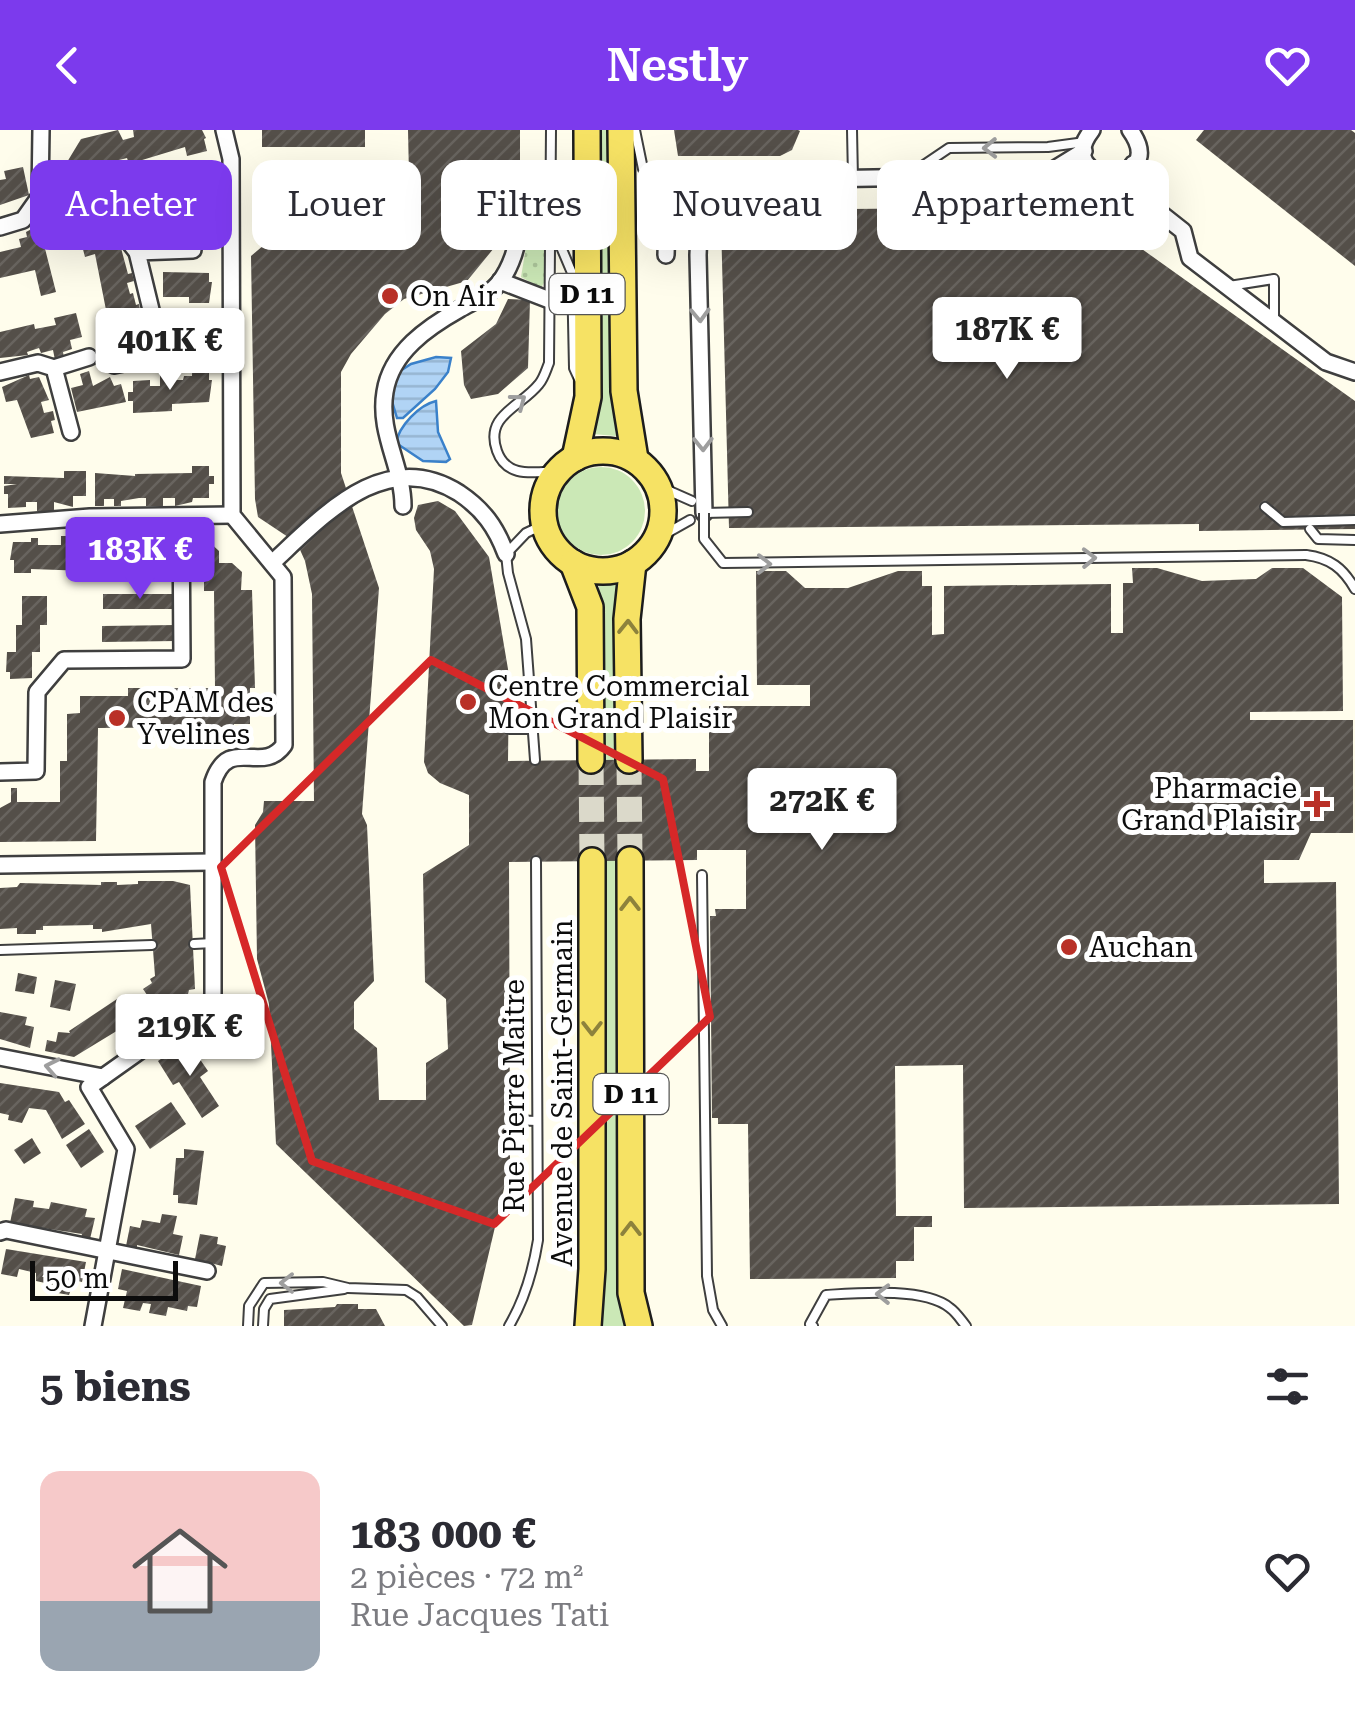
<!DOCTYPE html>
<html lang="fr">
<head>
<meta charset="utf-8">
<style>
	:root { --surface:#fff; --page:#f7f7f7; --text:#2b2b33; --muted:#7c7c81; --accent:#7c3aed }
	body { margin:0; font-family:"Roboto Serif",serif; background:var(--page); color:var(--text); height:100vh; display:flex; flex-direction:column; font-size:38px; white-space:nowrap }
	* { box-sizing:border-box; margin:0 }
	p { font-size:32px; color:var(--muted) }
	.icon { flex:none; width:55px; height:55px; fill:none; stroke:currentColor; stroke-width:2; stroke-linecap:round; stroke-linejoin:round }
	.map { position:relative; height:1196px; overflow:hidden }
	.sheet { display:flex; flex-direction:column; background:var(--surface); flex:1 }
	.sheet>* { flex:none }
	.hud { position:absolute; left:30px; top:30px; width:1295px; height:90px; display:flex; gap:20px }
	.scale { position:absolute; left:30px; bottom:25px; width:148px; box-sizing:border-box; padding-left:10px; border:5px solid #0c0c0c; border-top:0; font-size:28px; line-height:35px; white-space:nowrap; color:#0c0c0c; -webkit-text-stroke:8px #fff; paint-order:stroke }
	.price { position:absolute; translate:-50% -85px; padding:0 22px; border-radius:10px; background:#fff; color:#222; font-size:32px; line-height:65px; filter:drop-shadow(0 2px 5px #0008) }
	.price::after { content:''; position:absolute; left:50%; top:60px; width:30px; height:22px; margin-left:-15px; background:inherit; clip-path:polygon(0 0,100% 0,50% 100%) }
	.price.on { background:var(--accent); color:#fff }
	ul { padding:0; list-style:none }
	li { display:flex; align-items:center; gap:30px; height:250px; padding:0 40px }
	li span { display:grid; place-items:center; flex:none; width:280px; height:200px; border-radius:20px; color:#555 }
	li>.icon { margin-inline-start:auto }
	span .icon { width:120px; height:120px; fill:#fffc; stroke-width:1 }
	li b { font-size:42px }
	h2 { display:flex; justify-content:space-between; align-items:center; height:120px; padding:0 40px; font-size:42px }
	.tag { padding:0 35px; border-radius:20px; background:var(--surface); box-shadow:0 10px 40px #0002; font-size:35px; line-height:90px }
	.tag.on { background:var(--accent); color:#fff }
	header { display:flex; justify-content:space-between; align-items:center; height:130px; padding:0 40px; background:var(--accent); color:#fff; font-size:45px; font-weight:600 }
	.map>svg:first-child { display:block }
</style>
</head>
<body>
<header><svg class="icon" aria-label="back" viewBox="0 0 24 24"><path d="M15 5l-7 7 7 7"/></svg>Nestly<svg class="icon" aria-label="heart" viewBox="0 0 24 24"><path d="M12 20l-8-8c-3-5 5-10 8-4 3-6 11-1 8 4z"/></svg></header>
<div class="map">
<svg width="1355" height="1196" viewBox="0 0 1355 1196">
	<defs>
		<pattern id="garden-dots" width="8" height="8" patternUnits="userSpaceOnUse" patternTransform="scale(2.5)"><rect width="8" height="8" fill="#cbe8b6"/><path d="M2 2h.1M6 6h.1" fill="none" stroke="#adc69b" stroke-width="1.8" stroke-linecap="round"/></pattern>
		<pattern id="water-rules" width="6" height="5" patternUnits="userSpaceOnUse" patternTransform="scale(2.5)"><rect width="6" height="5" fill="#b1d4f5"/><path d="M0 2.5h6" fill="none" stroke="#97b5d1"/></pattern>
		<pattern id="building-hatch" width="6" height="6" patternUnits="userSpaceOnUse" patternTransform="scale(2.5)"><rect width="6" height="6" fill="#544f49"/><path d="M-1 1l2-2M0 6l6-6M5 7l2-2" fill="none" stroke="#68645f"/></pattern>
	</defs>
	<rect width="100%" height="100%" fill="#fffdec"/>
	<g fill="#cbe8b6">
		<path d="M598,0H611L612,274L616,306L592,304Z"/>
		<circle cx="601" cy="381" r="44"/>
		<path d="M599,455H618L625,1196H601L606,1147Z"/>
	</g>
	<path fill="url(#garden-dots)" d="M529,99L543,105L544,109L545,151L541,158L521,147Z"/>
	<g fill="url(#water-rules)" stroke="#3a81ca" stroke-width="2.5">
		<path d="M436,227L451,228L448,242L435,259L403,288H397L391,268L397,243L411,234Z"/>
		<path d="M436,271L438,302L450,329L446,332L423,331L396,313C399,296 419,275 436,271Z"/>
	</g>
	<g fill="url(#building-hatch)">
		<path d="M118,0L123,10L134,7L133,0H202L206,8L204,9L207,21L187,26L185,17L129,34L127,28L119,30L120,34L102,39L84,69L89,85L108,80L110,89L102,91L108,112L116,111L118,119L121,118L128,144L132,143L134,151L127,153L130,164L133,163L136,175L139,174L143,201L149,200L151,208L148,209L150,220L121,227L108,190L95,124L85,127L75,89L57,94L49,62L81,9Z"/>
		<rect x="262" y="0" width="103" height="17"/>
		<path d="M408,0H520V64L503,107L467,151L404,169L385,184L351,224L341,242V343L379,458L362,684L367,695L374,851L354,872V899L377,918L379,970H426V933L448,919L446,869L425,852L423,744L469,715V665L440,653L428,643L424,632L434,439L430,421L416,400L414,388L418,375L438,371L455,381L489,427L509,545L508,631L696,629V641H709V576H810V555H757L756,441H786L805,458H848L898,441H922V456H932V505L944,504V456L1111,454V503H1123V453H1133L1132,438H1157L1202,451L1256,449L1272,438H1303L1342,467L1343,581L1250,582V590H1353V703H1311L1299,730H1264V753L1336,752L1339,1074L964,1078L963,935L895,936L896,1086H932V1097H914V1131H896V1148L750,1149L748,994H718V988H712L710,786H716L715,779H746V720H697V730L509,732L510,1033L472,1195L464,1196L276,1014L269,874L257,829L255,695L263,682L264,671H314L312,464L305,431L297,413L258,387L255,369L251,126L272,108L410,92Z"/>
		<path d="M674,0H798L800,1L792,20L780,26H678Z"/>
		<path d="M1204,0H1351L1355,3V136L1196,10Z"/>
		<path d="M23,37L29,65L0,75V50L6,49L4,41Z"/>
		<path d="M1083,77L1355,271V399L1199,401V394L729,398L721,93L737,80Z"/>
		<path d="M164,79H209V92H212L209,108L190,110V105H178V112L159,108V115H151V111H141V103H130V80L164,83Z"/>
		<path d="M39,95L56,162L41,166L35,140L0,148V122L21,117L19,109L27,107L26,102Z"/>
		<path d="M163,142L209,143V152H212L209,173H189V167H163Z"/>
		<path d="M508,169L530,170L528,238L498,264L471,269L464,255L461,221L496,194Z"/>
		<path d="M76,183L82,207L70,210L72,219L63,222L64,228L55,230L53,220L41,223L39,218L27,222L28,225L0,228V202L34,194L35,199L56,195L54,188Z"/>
		<path d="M89,241L93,256L110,247L114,256L121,254L126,272L77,282L71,258L83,255L80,244Z"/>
		<path d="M192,241H209V250H212L209,272L172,274V281L133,283V271H128V262H133V251L150,250V256H160V244H172V250H183L184,246H192Z"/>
		<path d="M29,245L30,249L39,247L49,270L41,272L44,283L53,281L55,290L51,291L54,303L31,308L17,270L6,272L2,257Z"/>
		<path d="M192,336H209V346H214V354H209V368H193L192,372L175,376V368H163V376H146V368H139L121,371V376H114V369H104V376H95V343L135,346V344L192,343Z"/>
		<path d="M64,341H86V366H73V377L54,372V381H37V372H26V377L8,378V364H4V356L17,354H4V346L64,348Z"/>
		<path d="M144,404H161V409H172V437L95,440V415H106V408H122V415H134V408H144Z"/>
		<path d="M61,406H69V410H87L91,429H87V441L31,439V443H14V430H10L13,412H31V408H38V415H61Z"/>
		<path d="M206,409L219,421V433H232L242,442L241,460H252L255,558H250V594H234V597L98,598L96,711L0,712V678L11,672V658H17V672H60V631H67V584L80,583V566H128V558H215L214,461H204V443H190V410Z"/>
		<rect x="103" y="464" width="73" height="15"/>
		<path d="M22,466H47V495H40V522H32V548L10,549V542H6L7,522H16V495H22Z"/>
		<path d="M176,495V511L102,512V496Z"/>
		<path d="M138,751H173L190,755L195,859L189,860L185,876L164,890L143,859L152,853L150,849L155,846L151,794L102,802V799H93V795L43,796V800H36V804H17V798L0,799V758L17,757L20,753L101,755V752H117V755L138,754Z"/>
		<path d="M18,843L37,847L34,864L15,861Z"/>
		<path d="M55,850L76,854L70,881L50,877Z"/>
		<path d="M133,866L150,890L138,898L133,891L74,927L45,921L47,910L56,912L58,902L70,903L69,901L117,869L121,874Z"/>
		<path d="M0,882L27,887L25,895L34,897L30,918L0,909Z"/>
		<path d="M181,915L188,927L195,922L208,941L200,947L219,976L202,988L179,952L173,955L158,931Z"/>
		<path d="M0,953L59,962L65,972L69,970L85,994L62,1009L46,980L29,978L22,993L8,990L9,985L0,983Z"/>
		<path d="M171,972L186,994L150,1019L135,996Z"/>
		<path d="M89,999L104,1022L81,1038L66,1015Z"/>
		<path d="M32,1008L41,1023L24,1034L14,1020Z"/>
		<path d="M184,1019L204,1021L197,1075L178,1073V1065H173L176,1028H184Z"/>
		<path d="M15,1068L34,1071L33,1077L49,1079L51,1072L87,1079L85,1087L95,1088L90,1109L81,1107L82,1104L10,1093Z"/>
		<path d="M162,1084L177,1086L173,1104L183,1106L179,1125L137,1115V1118L126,1116L130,1096L140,1098L142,1090L160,1093Z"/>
		<path d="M200,1104L218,1107L217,1114L226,1116L222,1136L195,1129Z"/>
		<path d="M6,1119L86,1132L82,1152L74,1150L69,1165L58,1163L59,1156L36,1151V1143L19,1139L17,1147L1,1144Z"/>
		<path d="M122,1139L201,1156L197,1177L188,1176L187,1181L168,1177L166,1186L149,1183L151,1174L143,1173L140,1181L123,1178L127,1161L118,1159Z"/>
		<path d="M337,1174H358V1179H376L385,1196H284V1180L335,1177Z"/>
	</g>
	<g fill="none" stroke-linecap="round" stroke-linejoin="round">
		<g stroke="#dbd9ca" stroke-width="25" stroke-dasharray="25 12" stroke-linecap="butt">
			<path d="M591,630L592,731"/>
			<path d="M629,630L630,730"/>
		</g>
		<defs>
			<g id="lane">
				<path d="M551,0L549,233C546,240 544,248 539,254C521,277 484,285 497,321C507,349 534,342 558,341"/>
				<path d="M635,0L643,39L714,69"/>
				<path d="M852,0L853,48"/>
				<path d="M912,43L949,18L1048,17L1085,12"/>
				<path d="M553,98L572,143L574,238L579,249"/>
				<path d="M1229,156L1274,149V189"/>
				<path d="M658,356L692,371"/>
				<path d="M1265,377L1283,392L1355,390"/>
				<path d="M704,383L748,382"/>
				<path d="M1310,399L1318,409L1355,410"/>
				<path d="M658,408L690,390"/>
				<path d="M1306,425C1330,428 1343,438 1355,459"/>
				<path d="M509,599H534"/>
				<path d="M535,630L526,509L508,443L506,424L526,403L545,394"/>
				<path d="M702,745L707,1146L713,1180L722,1196"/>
				<path d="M194,814L213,813"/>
				<path d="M0,820L152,815"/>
				<path d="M510,990L537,991"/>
				<path d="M248,1196L249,1176L264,1153L323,1152L348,1158L406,1160L417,1167L442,1196"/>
				<path d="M263,1196L264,1179L270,1169L344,1159"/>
				<path d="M509,1196C525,1169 533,1141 538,1110L536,731"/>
				<path d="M813,1196L810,1194L826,1165C857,1163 925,1157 950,1178C956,1182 961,1190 966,1196"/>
			</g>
			<g id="street">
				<path d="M1092,0C1048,57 1173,60 1130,0"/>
				<path d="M1133,34L1145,71L1183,101L1190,128L1326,232L1355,242"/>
				<path d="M125,55V107L137,122"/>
				<path d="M0,97L23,90L40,66L41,0"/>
				<path d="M666,125L667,92L676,53"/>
				<path d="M500,151L552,171"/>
				<path d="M162,225L137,122L193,120"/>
				<path d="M114,235L162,225L231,223"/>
				<path d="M54,238L89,227"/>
				<path d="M0,242L38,233L54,238L71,302"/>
				<path d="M403,376C403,337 378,303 385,262C391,222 428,197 460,179C474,171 489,165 499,153C516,131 518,106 524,80"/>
				<path d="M704,383L698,125L699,102L714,69L745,55L816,49L1045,45L1084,21"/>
				<path d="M0,394L90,387L232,385"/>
				<path d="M272,433C323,386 385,316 459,363C483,379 496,397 506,424"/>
				<path d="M0,642L36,641L37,562L64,530L182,529L181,387"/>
				<path d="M0,735L212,732"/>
				<path d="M0,927L103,947"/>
				<path d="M0,1102L6,1100L207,1141"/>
				<path d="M93,1196L126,1019L89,957L213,869V652C229,604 262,646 284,615L283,447L232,385L231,29L224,0"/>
			</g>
			<g id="primary">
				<path d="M621,0L624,261L635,329"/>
				<circle cx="603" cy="381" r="60"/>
				<path d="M575,328L588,267L587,0"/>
				<path d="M573,433L590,477L591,630"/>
				<path d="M629,630L627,489L633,433"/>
				<path d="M630,730L631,1163L639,1196"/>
				<path d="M588,1196L592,1139V731"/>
			</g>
		</defs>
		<use href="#lane" stroke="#3f3f3f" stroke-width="12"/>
		<use href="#street" stroke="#3f3f3f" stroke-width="20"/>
		<use href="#primary" stroke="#1d1d1d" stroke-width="30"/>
		<use href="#lane" stroke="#fff" stroke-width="8"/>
		<use href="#street" stroke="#fff" stroke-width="15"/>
		<use href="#primary" stroke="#f6e264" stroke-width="25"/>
		<defs>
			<path id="lane-bridge" d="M704,383V409L723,433L1306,425"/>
		</defs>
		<use href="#lane-bridge" stroke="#3f3f3f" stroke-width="12" stroke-linecap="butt"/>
		<use href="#lane-bridge" stroke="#fff" stroke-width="8"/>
	</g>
	<defs><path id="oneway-chevron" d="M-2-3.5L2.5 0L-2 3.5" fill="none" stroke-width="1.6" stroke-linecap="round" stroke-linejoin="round" transform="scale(2.5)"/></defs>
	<g stroke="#9e9e9e">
		<use href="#oneway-chevron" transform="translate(990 18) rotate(179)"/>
		<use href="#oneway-chevron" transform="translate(700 185) rotate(88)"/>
		<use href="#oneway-chevron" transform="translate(519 271) rotate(-37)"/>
		<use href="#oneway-chevron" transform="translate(703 314) rotate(89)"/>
		<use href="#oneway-chevron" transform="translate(1089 428) rotate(-1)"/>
		<use href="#oneway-chevron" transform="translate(764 434)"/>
		<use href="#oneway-chevron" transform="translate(52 937) rotate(-169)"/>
		<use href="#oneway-chevron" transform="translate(287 1153) rotate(180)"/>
		<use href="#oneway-chevron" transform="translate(883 1164) rotate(-179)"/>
	</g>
	<g stroke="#8d823c">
		<use href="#oneway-chevron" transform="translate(628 497) rotate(-89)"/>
		<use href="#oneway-chevron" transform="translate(630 774) rotate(-90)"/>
		<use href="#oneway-chevron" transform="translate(592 898) rotate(90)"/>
		<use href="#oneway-chevron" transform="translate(631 1099) rotate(-90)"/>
	</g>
	<path fill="none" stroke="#d62828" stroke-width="8" stroke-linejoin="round" d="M431,530L663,649L710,887L494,1094L312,1031L221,737Z"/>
	<g fill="#b93027" stroke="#fff" stroke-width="4">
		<circle cx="390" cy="166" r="10"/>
		<circle cx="468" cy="572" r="10"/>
		<circle cx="117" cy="588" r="10"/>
		<path d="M1312 659h10v10h10v10h-10v10h-10v-10h-10v-10h10z"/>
		<circle cx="1069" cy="817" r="10"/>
	</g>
	<g text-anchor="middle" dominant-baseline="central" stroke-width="10" stroke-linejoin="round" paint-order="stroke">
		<g fill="#fff" stroke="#555" stroke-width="2.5">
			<rect x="549.5" y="144" width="75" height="40" rx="8"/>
			<rect x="593.5" y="944" width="75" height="40" rx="8"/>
		</g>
		<g font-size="25" font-weight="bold" fill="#0c0c0c">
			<text x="587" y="164">D 11</text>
			<text x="631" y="964">D 11</text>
		</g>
		<g font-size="28" fill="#0c0c0c" stroke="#fff" text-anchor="start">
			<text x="410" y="166">On Air</text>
			<text x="488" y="556">Centre Commercial<tspan x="488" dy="32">Mon Grand Plaisir</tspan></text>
			<text x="137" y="572">CPAM des<tspan x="137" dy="32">Yvelines</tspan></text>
			<text x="1297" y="658" text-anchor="end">Pharmacie<tspan x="1297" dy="32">Grand Plaisir</tspan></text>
			<text x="1089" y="817">Auchan</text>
		</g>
		<g font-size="28" fill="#0c0c0c" stroke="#fff">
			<text transform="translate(562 963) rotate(-90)">Avenue de Saint-Germain</text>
			<text transform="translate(514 966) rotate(-90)">Rue Pierre Maitre</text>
		</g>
	</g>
</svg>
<div class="scale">50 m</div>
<b class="price" style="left:1007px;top:252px">187K €</b>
<b class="price" style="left:170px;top:263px">401K €</b>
<b class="price on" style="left:140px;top:472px">183K €</b>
<b class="price" style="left:822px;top:723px">272K €</b>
<b class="price" style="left:190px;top:949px">219K €</b>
<div class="hud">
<a class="tag on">Acheter</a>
<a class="tag">Louer</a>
<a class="tag">Filtres</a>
<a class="tag">Nouveau</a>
<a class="tag">Appartement</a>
</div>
</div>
<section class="sheet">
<h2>5 biens<svg class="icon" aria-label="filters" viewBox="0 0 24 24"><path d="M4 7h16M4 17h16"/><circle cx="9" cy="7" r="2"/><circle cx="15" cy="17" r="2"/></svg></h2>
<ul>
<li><span style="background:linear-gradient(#f6c9c9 65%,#9aa5b1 0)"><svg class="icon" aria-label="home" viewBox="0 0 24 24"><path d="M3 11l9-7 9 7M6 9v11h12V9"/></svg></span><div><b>183 000 €</b><p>2 pièces · 72 m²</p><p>Rue Jacques Tati</p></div><svg class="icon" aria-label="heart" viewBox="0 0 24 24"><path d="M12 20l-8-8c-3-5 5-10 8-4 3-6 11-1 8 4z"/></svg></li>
</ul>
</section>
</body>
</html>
